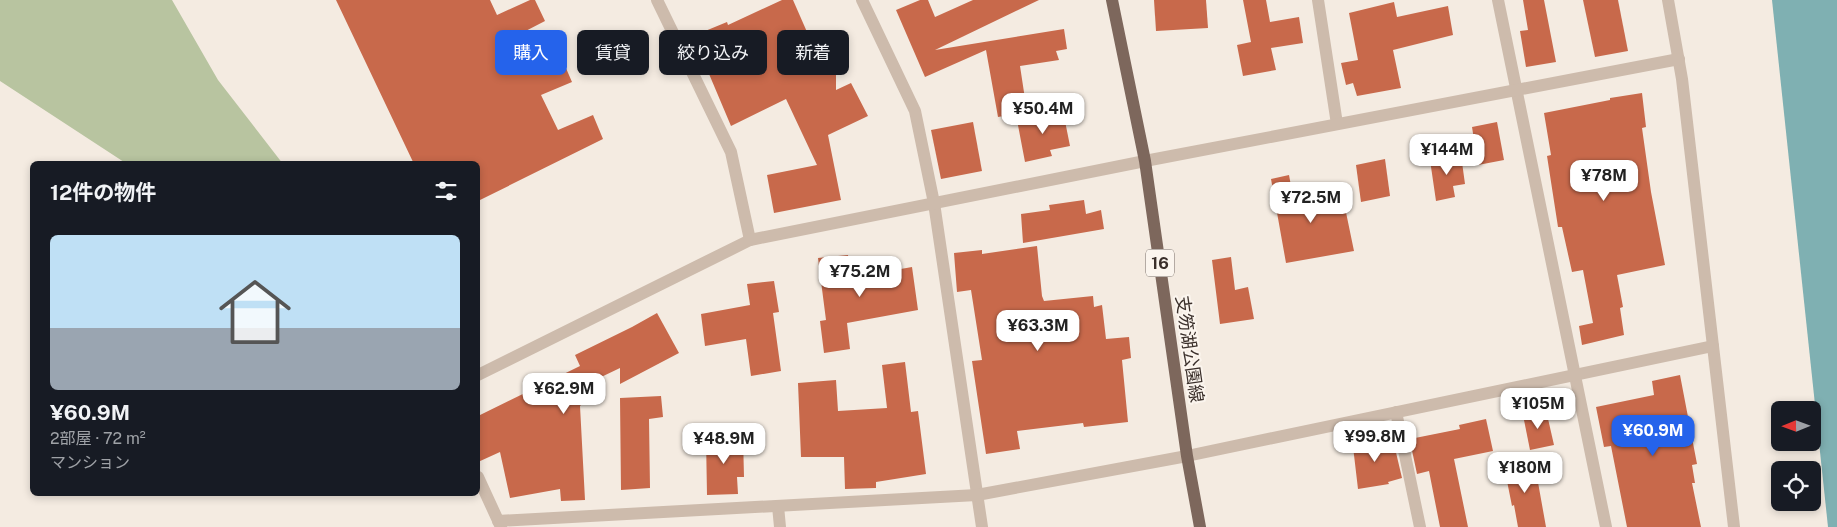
<!DOCTYPE html>
<html lang="ja">
<head>
<meta charset="utf-8">
<style>
	:root { --surface:#171b24; --page:#20242c; --text:#f1f3f6; --muted:#9ea1a6; --accent:#2563eb }
	body { margin:0; font-family:"Public Sans","Noto Sans JP",sans-serif; background:var(--page); color:var(--text); height:100vh; display:flex; flex-direction:column; font-size:19px; white-space:nowrap }
	* { box-sizing:border-box; margin:0 }
	p { font-size:16px; color:var(--muted) }
	.icon { flex:none; width:28px; height:28px; fill:none; stroke:currentColor; stroke-width:2; stroke-linecap:round; stroke-linejoin:round }
	.map { position:relative; flex:1; overflow:hidden }
	.drawer { position:absolute; left:30px; top:161px; width:450px; height:335px; display:flex; flex-direction:column; background:var(--surface); border-radius:8px; box-shadow:0 2px 8px #0003 }
	.drawer>* { flex:none }
	.hud { position:absolute; left:495px; top:30px; width:475px; height:45px; display:flex; gap:10px }
	.needle { width:32px; rotate:269deg }
	.fabs { position:absolute; left:1771px; top:401px; display:grid; gap:10px }
	.fabs a { display:grid; place-items:center; width:50px; height:50px; border-radius:8px; background:var(--surface); box-shadow:0 2px 8px #0003; font-size:25px }
	.price { position:absolute; translate:-50% -42px; padding:0 11px; border-radius:10px; background:#fff; color:#222; font-size:16px; line-height:32px; filter:drop-shadow(0 1px 2px #0008) }
	.price::after { content:''; position:absolute; left:50%; top:30px; width:15px; height:11px; margin-left:-8px; background:inherit; clip-path:polygon(0 0,100% 0,50% 100%) }
	.price.current { background:var(--accent); color:#fff }
	ul { padding:0; list-style:none }
	li { display:grid; align-content:center; gap:10px; height:265px; padding:0 20px }
	li span { display:grid; place-items:center; height:155px; border-radius:8px; color:#555 }
	li>.icon { margin-inline-start:auto }
	span .icon { width:90px; height:90px; fill:#fffc; stroke-width:1 }
	li b { font-size:21px }
	h2 { display:flex; justify-content:space-between; align-items:center; height:60px; padding:0 20px; font-size:21px }
	.tag { padding:0 18px; border-radius:8px; background:var(--surface); box-shadow:0 2px 8px #0003; font-size:18px; line-height:45px }
	.tag.current { background:var(--accent); color:#fff }
	.map>svg:first-child { display:block }
</style>
</head>
<body>
<div class="map">
<svg width="1837" height="527" viewBox="0 0 1837 527">
	<rect width="100%" height="100%" fill="#f4ebe1"/>
	<path fill="#b8c4a0" d="M0,0H172L218,80L283,164H127L0,81Z"/>
	<path fill="#7fb0b2" d="M1772,0H1837V527H1828Z"/>
	<g fill="#c8694b">
		<path d="M336,0H490L497,15L530,0H535L545,21L514,37L532,72L562,59L572,82L541,95L558,130L593,115L603,139L478,201V164H414Z"/>
		<path d="M782,0H793L814,48H836V90L851,83L868,116L828,135L841,200L774,213L767,175L817,165L786,99L731,126L693,36L727,22L728,25Z"/>
		<path d="M920,0H928L935,17L973,0H1039L935,50L1064,29L1067,49L1056,51L1059,60L1020,66L1027,112L998,117L986,50L925,77L896,10Z"/>
		<path d="M1154,0H1206L1208,28L1156,31Z"/>
		<path d="M1243,0H1266L1270,22L1299,17L1303,43L1271,48L1276,70L1243,76L1237,45L1251,42Z"/>
		<path d="M1523,0H1544L1556,62L1526,67L1520,31L1528,30Z"/>
		<path d="M1583,0H1618L1628,51L1595,57Z"/>
		<path d="M1394,2L1397,17L1448,6L1453,35L1393,50L1401,88L1357,96L1353,83L1346,85L1341,63L1358,60L1349,13Z"/>
		<path d="M1642,93L1646,127L1642,128L1651,192L1665,265L1617,275L1623,307L1620,308L1624,335L1582,345L1579,326L1593,323L1583,270L1572,272L1562,227H1558L1547,156L1551,155L1544,113L1610,100V98Z"/>
		<path d="M1063,111L1070,146L1050,150L1052,156L1025,162L1017,120Z"/>
		<path d="M973,122L982,171L941,179L931,130Z"/>
		<path d="M1497,122L1504,160L1478,165L1472,127Z"/>
		<path d="M1461,155L1465,184L1453,186L1455,197L1436,201L1430,160Z"/>
		<path d="M1385,159L1390,196L1361,202L1356,165Z"/>
		<path d="M1289,175L1294,202L1342,193L1354,251L1286,263L1271,179Z"/>
		<path d="M1084,200L1086,214L1101,210L1104,229L1023,243L1021,214L1050,210L1049,205Z"/>
		<path d="M1037,246L1042,296L1044,301L1093,296L1094,307L1102,305L1106,339L1129,337L1131,358L1122,360L1128,422L1084,427L1083,423L1017,431L1020,449L986,454L972,361L982,360L971,290L957,292L954,253L982,250V254Z"/>
		<path d="M848,255L850,278L912,267L918,310L847,323L850,349L824,353L820,321L826,320L818,258Z"/>
		<path d="M1231,257L1235,290L1248,287L1254,319L1220,324L1212,260Z"/>
		<path d="M774,281L779,312L773,313L781,371L751,376L746,339L705,346L701,314L750,305L747,284Z"/>
		<path d="M657,313L679,353L620,384V368L574,390L581,405L580,406L585,500L561,501L560,489L510,498L500,452L478,462V416L580,366L575,355L632,327Z"/>
		<path d="M905,362L911,412L918,411L926,474L876,482V488L845,489L844,457H801L798,383L836,380L838,411L887,408L882,365Z"/>
		<path d="M1680,375L1697,464L1692,465L1695,483H1692L1701,527H1627L1611,446L1604,447L1596,407L1654,395L1652,381Z"/>
		<path d="M661,396L663,417L649,419L650,488L621,490L620,398Z"/>
		<path d="M1546,410L1554,445L1530,450L1523,415Z"/>
		<path d="M1486,419L1493,451L1454,459L1468,527H1440L1429,471L1417,474L1410,441L1415,440V438L1460,429L1459,425Z"/>
		<path d="M1371,435L1373,447L1394,444L1402,478L1388,482L1389,484L1358,489L1352,438Z"/>
		<path d="M743,437L744,477H737L738,494L707,495L706,438Z"/>
		<path d="M1534,460L1546,527H1518L1514,505L1512,506L1504,466Z"/>
	</g>
	<g fill="none" stroke-linecap="round" stroke-linejoin="round">
		<g stroke="#cdbbac" stroke-width="12">
			<path d="M657,0L731,152L750,240"/>
			<path d="M862,0L915,111L934,203L982,527"/>
			<path d="M1318,0L1337,124"/>
			<path d="M1498,0L1606,527"/>
			<path d="M1668,0L1682,79L1734,527"/>
			<path d="M478,375L750,240L1145,161L1679,59"/>
			<path d="M1396,412L1420,527"/>
			<path d="M478,477L501,527"/>
			<path d="M778,506L780,527"/>
			<path d="M498,521L977,495L1187,456L1713,346"/>
		</g>
		<path stroke="#7d675c" stroke-width="12" d="M1112,0L1145,161L1187,456L1200,527"/>
	</g>
	<g text-anchor="middle" dominant-baseline="central" stroke-width="4" stroke-linejoin="round" paint-order="stroke">
		<rect fill="#fbf5ee" stroke="#756b66" stroke-width="1" x="1146" y="249.5" width="28" height="27" rx="4"/>
		<g font-size="16" font-weight="bold" fill="#3b302b">
			<text x="1160" y="263">16</text>
		</g>
		<g font-size="18" fill="#3b302b" stroke="#fbf5ee">
			<text transform="translate(1190 349) rotate(82)">支笏湖公園線</text>
		</g>
	</g>
</svg>
<div class="fabs">
<a><svg class="needle" viewBox="-14 -14 28 28"><path d="M0-13l5 13h-10z" fill="#e53935"/><path d="M0 13l5-13h-10z" fill="#9ea1a6"/></svg></a>
<a><svg class="icon" aria-label="locate" viewBox="0 0 24 24"><circle cx="12" cy="12" r="6"/><path d="M12 2v4M12 18v4M2 12h4M18 12h4"/></svg></a>
</div>
<b class="price" style="left:1043px;top:135px">¥50.4M</b>
<b class="price" style="left:1447px;top:176px">¥144M</b>
<b class="price" style="left:1604px;top:202px">¥78M</b>
<b class="price" style="left:1311px;top:224px">¥72.5M</b>
<b class="price" style="left:860px;top:298px">¥75.2M</b>
<b class="price" style="left:1038px;top:352px">¥63.3M</b>
<b class="price" style="left:564px;top:415px">¥62.9M</b>
<b class="price" style="left:1538px;top:430px">¥105M</b>
<b class="price current" style="left:1653px;top:457px">¥60.9M</b>
<b class="price" style="left:1375px;top:463px">¥99.8M</b>
<b class="price" style="left:724px;top:465px">¥48.9M</b>
<b class="price" style="left:1525px;top:494px">¥180M</b>
<div class="hud">
<a class="tag current">購入</a>
<a class="tag">賃貸</a>
<a class="tag">絞り込み</a>
<a class="tag">新着</a>
</div>
<section class="drawer">
<h2>12件の物件<svg class="icon" aria-label="filters" viewBox="0 0 24 24"><path d="M4 7h16M4 17h16"/><circle cx="9" cy="7" r="2"/><circle cx="15" cy="17" r="2"/></svg></h2>
<ul>
<li><span style="background:linear-gradient(#bfe0f5 60%,#9aa5b1 0)"><svg class="icon" aria-label="home" viewBox="0 0 24 24"><path d="M3 11l9-7 9 7M6 9v11h12V9"/></svg></span><div><b>¥60.9M</b><p>2部屋 · 72 m²</p><p>マンション</p></div></li>
</ul>
</section>
</div>
</body>
</html>
